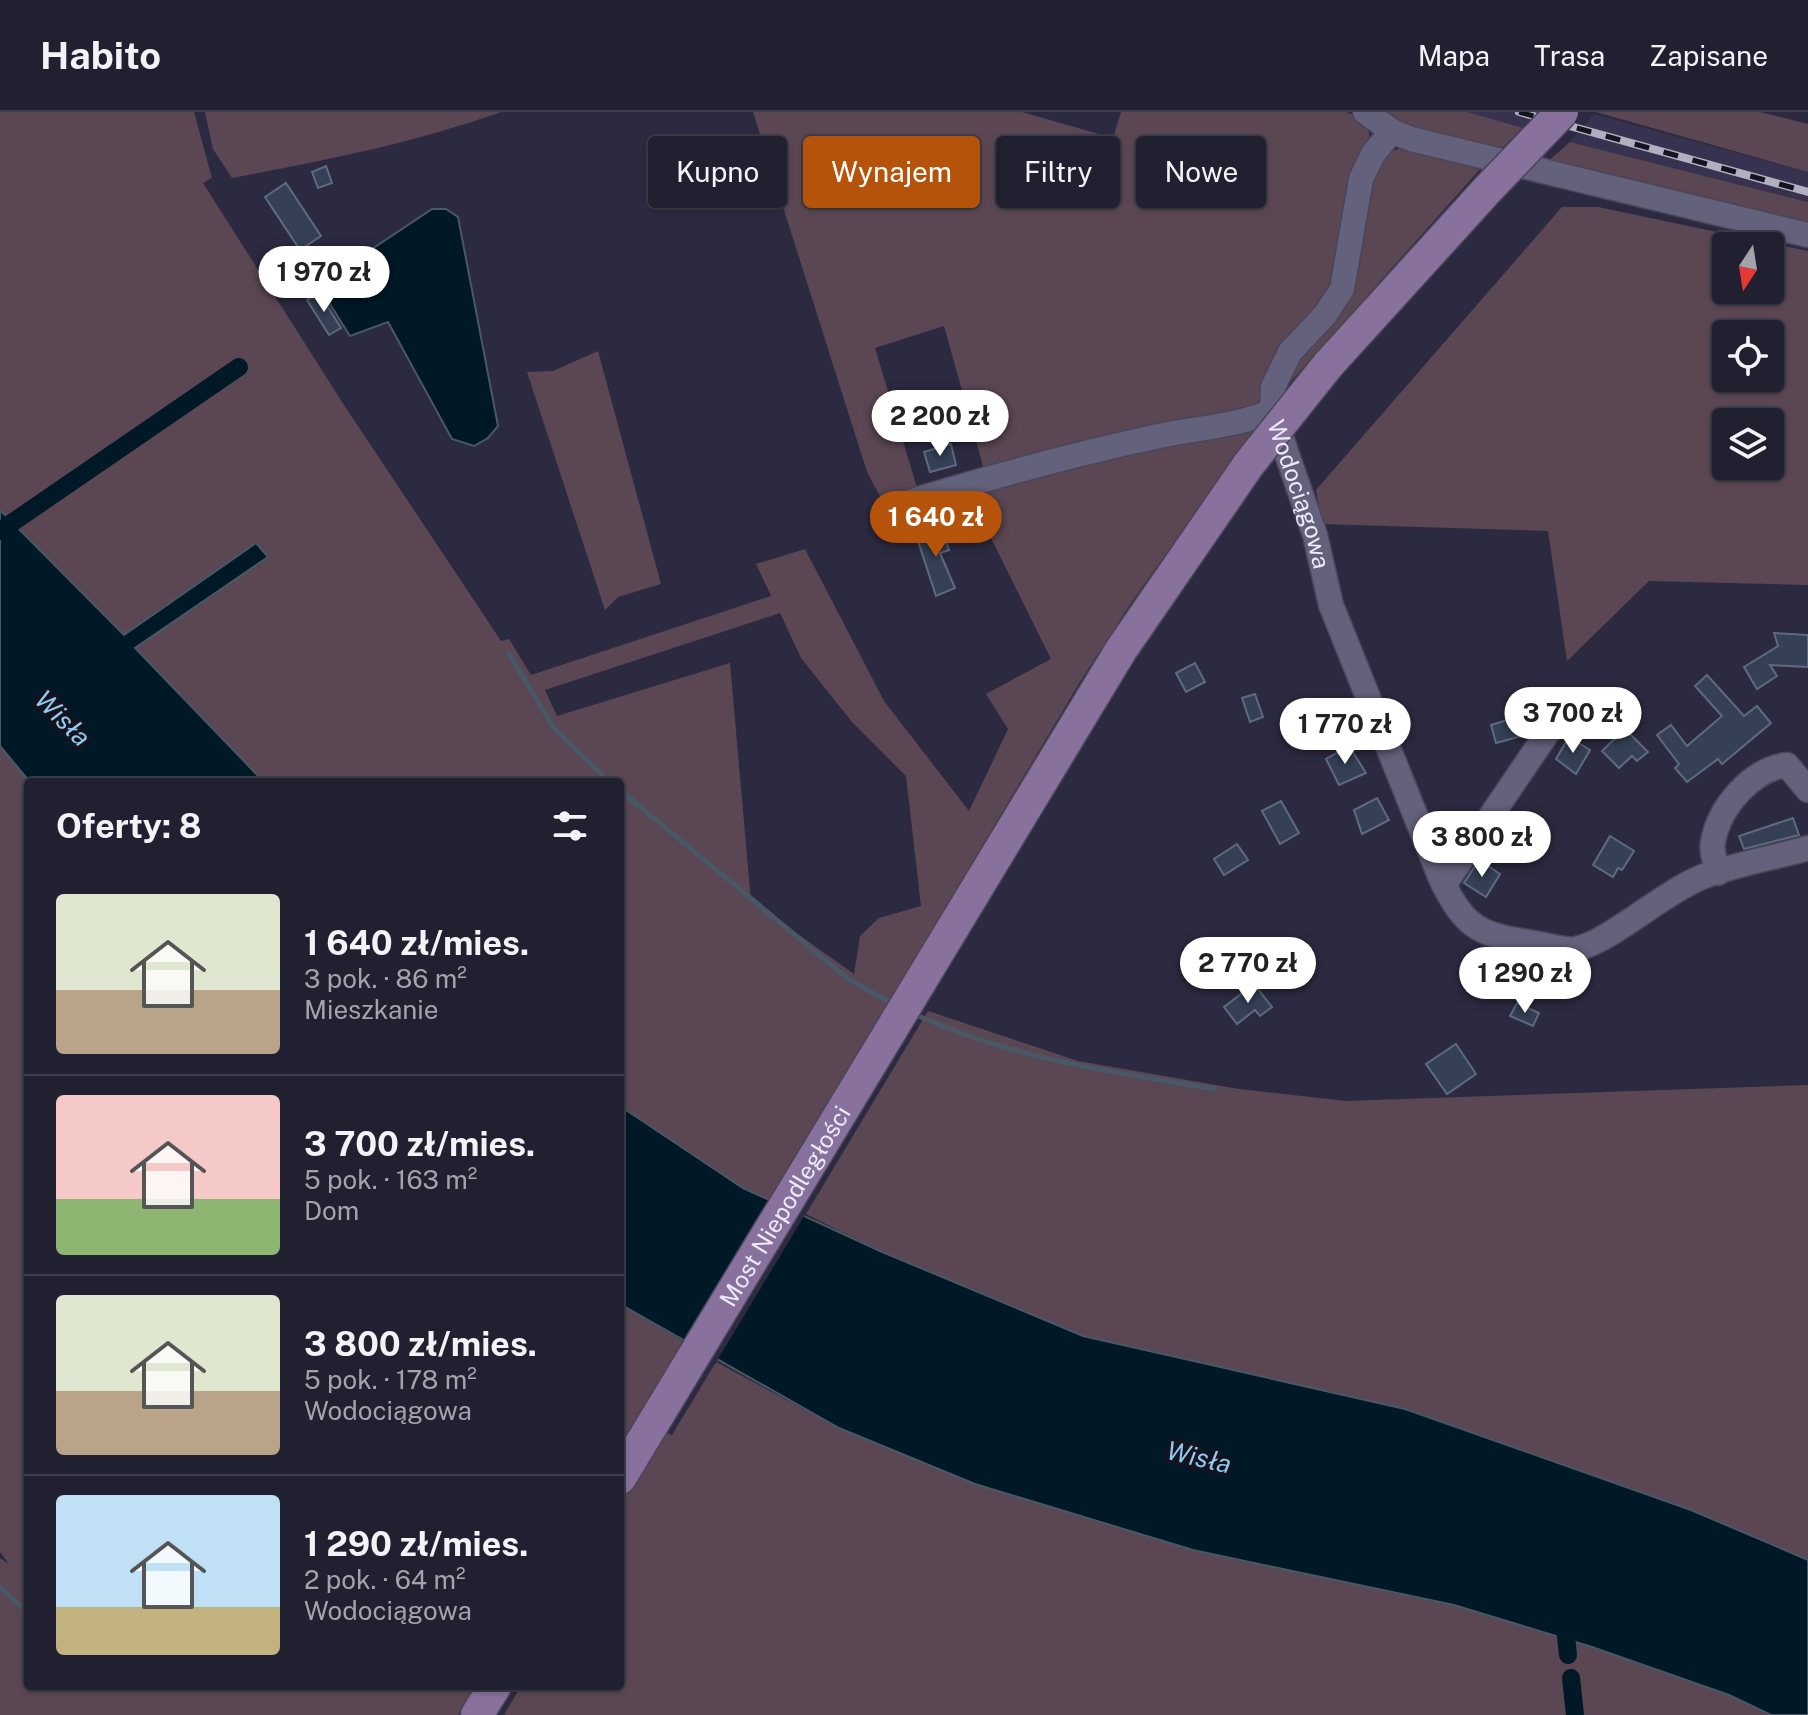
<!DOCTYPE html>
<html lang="pl">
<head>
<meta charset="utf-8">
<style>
	:root { --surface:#212030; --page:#292838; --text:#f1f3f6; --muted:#a2a3ab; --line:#3e3e4c; --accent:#b45309 }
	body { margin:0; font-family:"Public Sans",sans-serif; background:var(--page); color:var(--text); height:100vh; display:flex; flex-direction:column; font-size:30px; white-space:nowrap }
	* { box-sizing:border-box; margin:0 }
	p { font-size:26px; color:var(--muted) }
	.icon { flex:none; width:44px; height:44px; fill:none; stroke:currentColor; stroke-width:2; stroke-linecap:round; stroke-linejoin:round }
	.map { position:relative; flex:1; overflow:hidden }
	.side { position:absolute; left:24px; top:666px; width:600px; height:912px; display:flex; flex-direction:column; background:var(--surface); border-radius:8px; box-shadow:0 2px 6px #0004,0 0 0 2px var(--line) }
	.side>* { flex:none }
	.guide { position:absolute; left:648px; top:24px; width:760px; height:72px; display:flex; gap:16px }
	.needle { width:52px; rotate:192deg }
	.tools { position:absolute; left:1712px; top:120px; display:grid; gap:16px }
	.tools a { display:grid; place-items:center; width:72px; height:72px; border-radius:8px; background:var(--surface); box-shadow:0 2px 6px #0004,0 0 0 2px var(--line); font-size:40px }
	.price { position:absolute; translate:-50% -68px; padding:0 18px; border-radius:28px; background:#fff; color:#222; font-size:26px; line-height:52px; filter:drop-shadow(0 2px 4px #0008) }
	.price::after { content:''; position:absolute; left:50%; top:48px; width:24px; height:18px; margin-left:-12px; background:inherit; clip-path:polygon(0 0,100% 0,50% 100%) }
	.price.current { background:var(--accent); color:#fff }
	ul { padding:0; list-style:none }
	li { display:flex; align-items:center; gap:24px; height:200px; padding:0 32px }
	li+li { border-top:2px solid var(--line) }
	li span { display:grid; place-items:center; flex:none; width:224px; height:160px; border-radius:8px; color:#555 }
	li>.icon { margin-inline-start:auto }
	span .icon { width:96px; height:96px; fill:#fffc; stroke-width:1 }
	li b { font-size:34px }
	h2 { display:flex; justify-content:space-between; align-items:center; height:96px; padding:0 32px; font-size:34px }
	.tag { padding:0 28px; border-radius:8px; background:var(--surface); box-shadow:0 2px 6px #0004,0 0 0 2px var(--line); font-size:28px; line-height:72px }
	.tag.current { background:var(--accent); color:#fff }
	header { display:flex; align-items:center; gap:48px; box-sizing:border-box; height:112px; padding:0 40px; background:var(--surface); border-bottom:2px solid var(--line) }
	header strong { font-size:38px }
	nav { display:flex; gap:44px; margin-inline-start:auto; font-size:28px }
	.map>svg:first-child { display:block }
</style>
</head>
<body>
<header>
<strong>Habito</strong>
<nav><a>Mapa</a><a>Trasa</a><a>Zapisane</a></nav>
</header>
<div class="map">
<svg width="1808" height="1603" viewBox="0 0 1808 1603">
	<rect width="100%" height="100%" fill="#2c2a40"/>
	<g fill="#36324f">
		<path d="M1468,0H1538L1523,16Z"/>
		<path d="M1594,2L1808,60V90L1570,30Z"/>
	</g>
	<g fill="#5a4753" fill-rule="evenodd">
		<path d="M0,0H194L212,66L203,71L342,290L501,529L509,527L531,563L771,484L756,452L805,437L884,589L969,699L1008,617L986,582L1051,547L968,380L1160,323L1256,315L1131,491L1080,570L770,1089L743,1076L620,994V670H264L134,536L268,446L257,431L124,523L0,398ZM780,501L801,546L852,610L906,664L921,794L879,806L860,824L854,862L751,789L730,551L557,604L545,578Z"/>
		<path d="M205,0H501C414,31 323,49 232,66L213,37Z"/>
		<path d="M753,0H1022L1113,26L1121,0H1347L1367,10L1370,27L1333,181L1258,299L985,361L944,214L875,236L918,379L882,388L867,360Z"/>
		<path d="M1373,0H1468L1523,16L1497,41L1399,16Z"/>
		<path d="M1596,0H1760L1808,12V60Z"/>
		<path d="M1570,30L1808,90V127L1539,57Z"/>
		<path d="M1401,36L1481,56L1278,284L1292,248L1329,207L1358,162L1371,77L1381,43Z"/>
		<path d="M1562,95H1598L1808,139V473L1649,469L1567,549L1548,419L1322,412L1316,378ZM1726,134H1770V178H1726ZM1726,222H1770V266H1726ZM1726,310H1770V354H1726Z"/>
		<path d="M598,239L661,472L618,485L605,498L527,260L553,259Z"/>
		<path d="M0,634L30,670L28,1574H476L458,1603H0V1446L9,1452L0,1440Z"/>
		<path d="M928,899L1078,949L1239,977L1346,989L1808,973V1448L1691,1398L1405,1297L1083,1224L880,1139L806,1102Z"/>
		<path d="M620,1192L683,1229L635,1311L672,1323L716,1250L839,1316L1194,1438L1454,1493L1592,1535L1729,1583L1771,1603H504L521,1574H620Z"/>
	</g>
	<g fill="#011927" stroke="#485866" stroke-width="2">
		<path d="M432,97H446L458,105L498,314L488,326L474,334L452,327L388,210L350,224L318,173Z"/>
		<path d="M0,398L124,523L256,431L268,445L135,536L264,670H30L0,634Z"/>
		<path d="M620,994L743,1076L880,1139L1083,1224L1405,1297L1691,1398L1808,1448V1603H1771L1729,1583L1592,1535L1454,1493L1193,1438L975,1372L839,1316L620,1192Z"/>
	</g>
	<path fill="#2c2a40" d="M774,1086L806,1101L715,1252L684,1234Z"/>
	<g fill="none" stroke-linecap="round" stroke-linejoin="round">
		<g stroke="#485866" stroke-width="5">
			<path d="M509,542L556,619L610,670"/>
			<path d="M620,678L848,867L893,892"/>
			<path d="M912,901C1008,946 1112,960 1215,977"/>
			<path d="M0,1475L28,1501"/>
		</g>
		<g stroke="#011927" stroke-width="18">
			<path d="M0,419L239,255"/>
			<path d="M1564,1506L1568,1543"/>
			<path d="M1571,1566L1575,1603"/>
		</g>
	</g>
	<g fill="#354056" stroke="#5d6a81" stroke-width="2">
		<path d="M326,54L332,71L318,76L312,60Z"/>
		<path d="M286,71L321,124L300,138L265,85Z"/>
		<path d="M319,181L341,216L329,223L307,188Z"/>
		<path d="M951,332L956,353L930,360L924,340Z"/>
		<path d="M941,414L949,438L940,441L955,476L936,484L916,423Z"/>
		<path d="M1774,521L1808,523V555L1770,553L1777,564L1757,577L1744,555L1778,534Z"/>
		<path d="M1195,551L1205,570L1186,580L1176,561Z"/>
		<path d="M1707,563L1744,604L1757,594L1771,611L1722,652L1718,647L1687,670L1675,656L1679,652L1657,623L1671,613L1687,634L1722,604L1695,574Z"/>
		<path d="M1255,582L1263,605L1250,610L1242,586Z"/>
		<path d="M1523,603L1529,622L1496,631L1491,613Z"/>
		<path d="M1625,617L1648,640L1637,649L1632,644L1619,656L1602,639Z"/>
		<path d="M1569,625L1590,638L1576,662L1556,647Z"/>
		<path d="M1349,634L1366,661L1339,673L1326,647Z"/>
		<path d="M1377,686L1389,708L1362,722L1354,698Z"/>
		<path d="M1281,689L1299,721L1280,732L1262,699Z"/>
		<path d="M1793,706L1799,723L1744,737L1739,724Z"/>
		<path d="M1610,724L1634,739L1622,758L1618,756L1613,765L1593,753Z"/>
		<path d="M1237,732L1248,748L1224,763L1214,747Z"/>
		<path d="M1479,748L1500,762L1486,785L1464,771Z"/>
		<path d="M1524,845L1558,851L1556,861L1549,860L1548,869L1530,865L1531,857L1523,855Z"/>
		<path d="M1254,872L1272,895L1260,904L1255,898L1237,912L1224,895Z"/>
		<path d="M1517,891L1539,901L1533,914L1510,904Z"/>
		<path d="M1456,932L1476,962L1447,982L1426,952Z"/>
	</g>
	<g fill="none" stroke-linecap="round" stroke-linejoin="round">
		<defs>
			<g id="minor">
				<path d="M1365,0L1392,19L1411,27L1808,123"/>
				<path id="s1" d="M1392,19L1373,42L1361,67L1342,177L1325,203L1290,240L1273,275L1272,299L1315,423L1331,493L1441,767C1467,821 1483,823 1540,832C1550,834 1566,839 1576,837C1610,830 1662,781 1702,765C1736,752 1773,746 1808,736"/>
				<path d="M909,390C991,365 1074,342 1159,324C1197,316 1237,314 1272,299"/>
				<path d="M1718,761C1716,752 1711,739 1713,730C1719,695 1752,657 1787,653L1808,678"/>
				<path d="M1444,773L1569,589"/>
			</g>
			<g id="major">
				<path d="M1328,253L1488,77"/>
				<path id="s2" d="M620,1366L1121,538L1249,352"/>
				<path d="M477,1603L495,1574"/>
			</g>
		</defs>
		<use href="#minor" stroke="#494659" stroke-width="27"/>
		<use href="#major" stroke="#494659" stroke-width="35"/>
		<use href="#minor" stroke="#63617b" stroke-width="24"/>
		<use href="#major" stroke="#88719c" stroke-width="32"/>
		<defs>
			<path id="rail" d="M1519,0L1808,80"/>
		</defs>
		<use href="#rail" stroke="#b1b0c1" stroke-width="8"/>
		<use href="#rail" stroke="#15141e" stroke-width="5" stroke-dasharray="15" stroke-linecap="butt"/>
		<defs>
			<g id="major-bridge">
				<path d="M1488,77L1562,0"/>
				<path d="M1249,352L1328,253"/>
			</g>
		</defs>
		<use href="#major-bridge" stroke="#494659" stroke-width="35" stroke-linecap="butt"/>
		<use href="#major-bridge" stroke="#88719c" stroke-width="32"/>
	</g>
	<g text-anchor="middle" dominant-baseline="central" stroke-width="7" stroke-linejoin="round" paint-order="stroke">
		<g font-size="24" fill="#ecebfa" stroke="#15141e">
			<text stroke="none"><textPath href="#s1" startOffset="402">Wodociągowa</textPath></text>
			<text stroke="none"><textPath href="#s2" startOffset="318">Most Niepodległości</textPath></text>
		</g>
		<g font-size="26" font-style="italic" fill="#90ccf2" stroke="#15141e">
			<text transform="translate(63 606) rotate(45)">Wisła</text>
			<text transform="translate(1199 1345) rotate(13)">Wisła</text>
		</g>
	</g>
</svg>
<div class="tools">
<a><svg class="needle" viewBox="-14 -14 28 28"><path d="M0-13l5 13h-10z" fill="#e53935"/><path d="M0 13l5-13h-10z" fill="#a2a3ab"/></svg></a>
<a><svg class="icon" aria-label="locate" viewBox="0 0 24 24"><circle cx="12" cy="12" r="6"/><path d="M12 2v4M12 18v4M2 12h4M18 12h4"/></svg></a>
<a><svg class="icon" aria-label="layers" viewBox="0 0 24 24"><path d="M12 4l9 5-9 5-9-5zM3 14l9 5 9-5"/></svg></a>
</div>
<b class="price" style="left:324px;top:202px">1 970 zł</b>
<b class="price" style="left:940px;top:346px">2 200 zł</b>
<b class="price current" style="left:936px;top:447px">1 640 zł</b>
<b class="price" style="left:1573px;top:643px">3 700 zł</b>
<b class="price" style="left:1345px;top:654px">1 770 zł</b>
<b class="price" style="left:1482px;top:767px">3 800 zł</b>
<b class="price" style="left:1248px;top:893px">2 770 zł</b>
<b class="price" style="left:1525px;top:903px">1 290 zł</b>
<div class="guide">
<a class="tag">Kupno</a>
<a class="tag current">Wynajem</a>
<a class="tag">Filtry</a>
<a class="tag">Nowe</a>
</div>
<section class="side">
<h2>Oferty: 8<svg class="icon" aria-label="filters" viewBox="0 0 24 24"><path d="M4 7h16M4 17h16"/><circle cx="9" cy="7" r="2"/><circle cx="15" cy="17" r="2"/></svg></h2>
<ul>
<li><span style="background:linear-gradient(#dfe7d0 60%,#b9a48a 0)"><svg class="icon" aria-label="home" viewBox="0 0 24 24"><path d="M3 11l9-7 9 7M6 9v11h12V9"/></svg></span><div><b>1 640 zł/mies.</b><p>3 pok. · 86 m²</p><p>Mieszkanie</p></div></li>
<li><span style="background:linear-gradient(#f6c9c9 65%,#8fb573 0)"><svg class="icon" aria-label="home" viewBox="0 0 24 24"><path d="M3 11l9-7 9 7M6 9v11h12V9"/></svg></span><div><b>3 700 zł/mies.</b><p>5 pok. · 163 m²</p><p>Dom</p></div></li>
<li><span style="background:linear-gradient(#dfe7d0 60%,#b9a48a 0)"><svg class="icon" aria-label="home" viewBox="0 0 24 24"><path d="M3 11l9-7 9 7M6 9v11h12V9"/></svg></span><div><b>3 800 zł/mies.</b><p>5 pok. · 178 m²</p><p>Wodociągowa</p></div></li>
<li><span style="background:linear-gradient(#bfe0f5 70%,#c2b280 0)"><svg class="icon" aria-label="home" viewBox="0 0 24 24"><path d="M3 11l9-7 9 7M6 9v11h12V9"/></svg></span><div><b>1 290 zł/mies.</b><p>2 pok. · 64 m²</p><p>Wodociągowa</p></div></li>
</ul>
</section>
</div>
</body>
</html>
